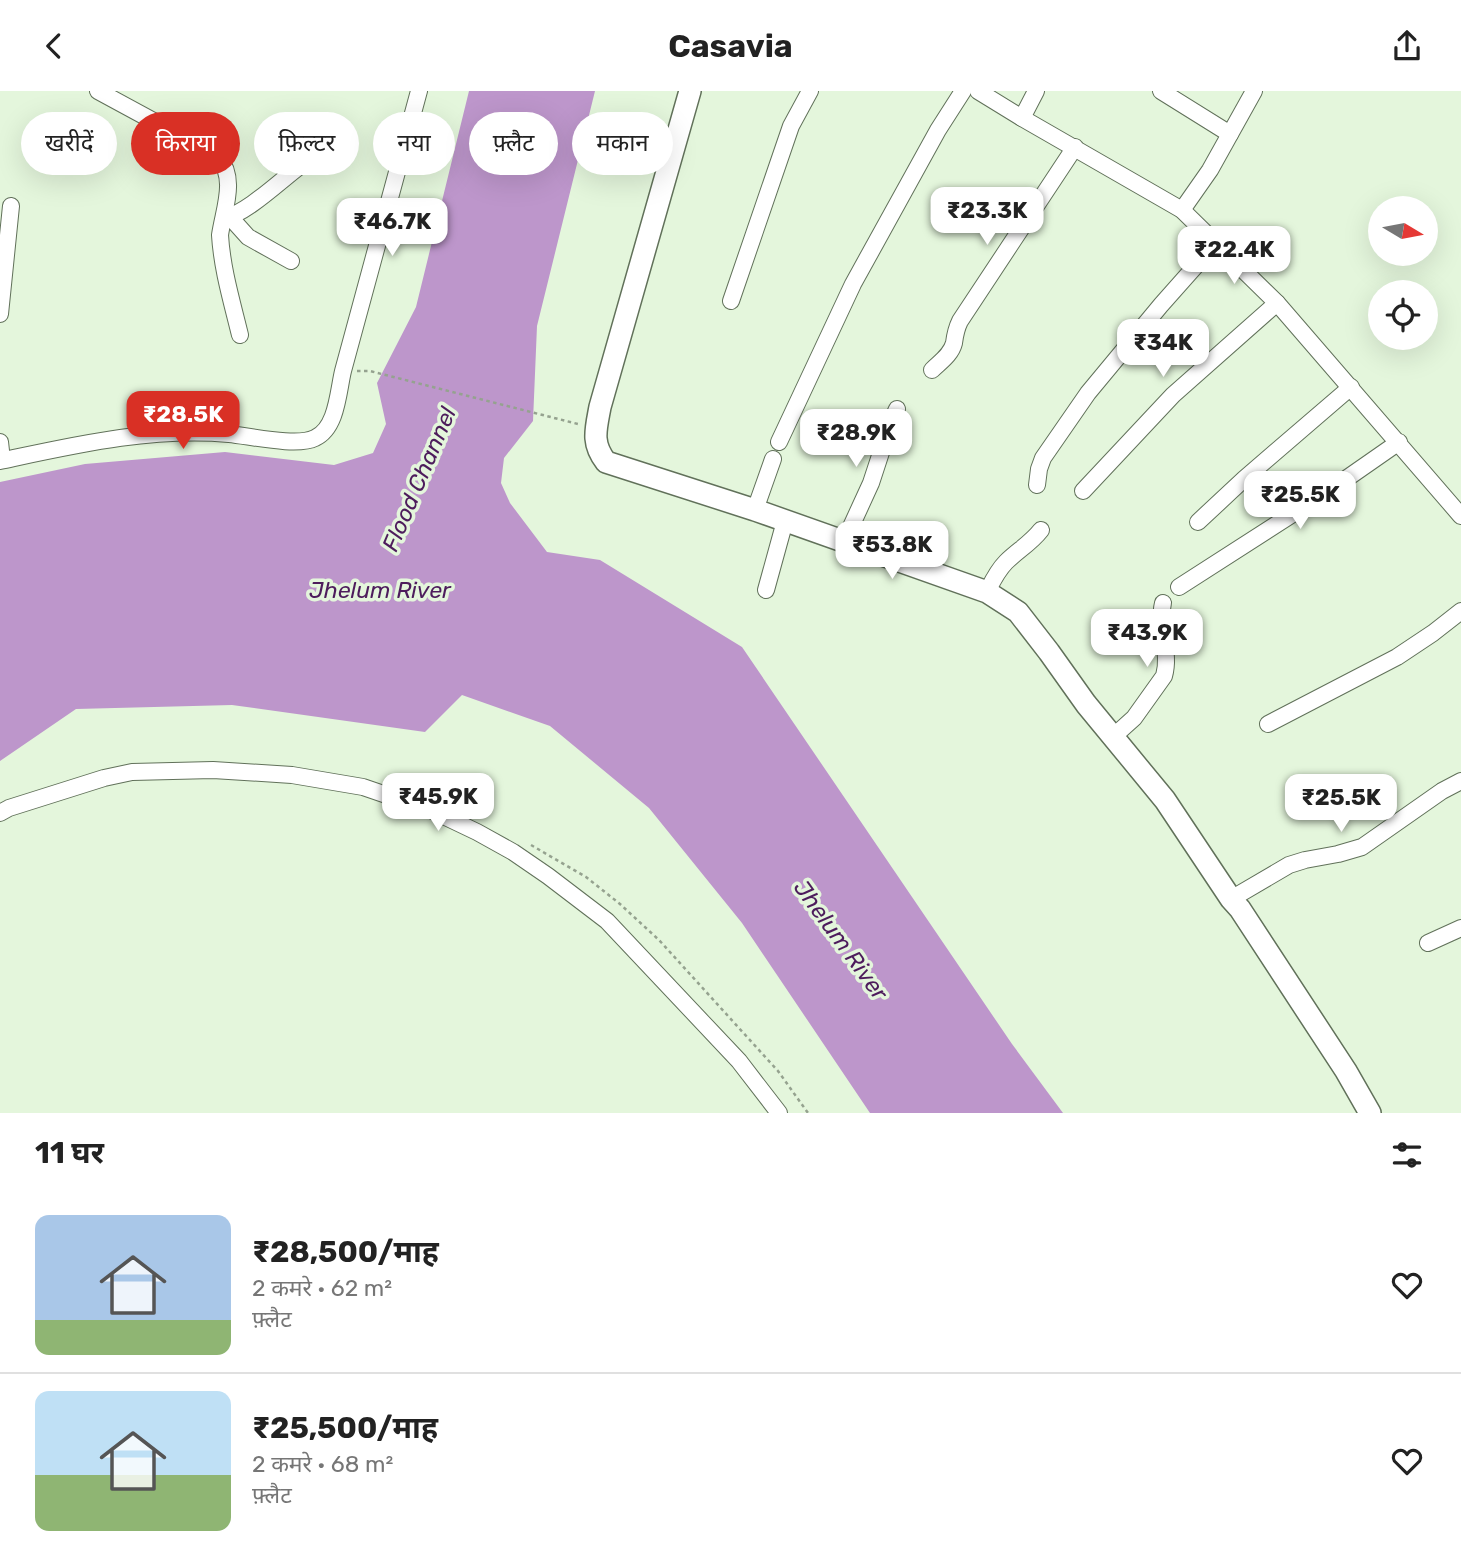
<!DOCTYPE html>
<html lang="hi">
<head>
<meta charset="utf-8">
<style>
	:root { --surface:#fff; --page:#f2f2f2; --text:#222; --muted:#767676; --line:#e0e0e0; --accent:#d93025 }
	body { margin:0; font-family:Rubik,"Noto Sans Devanagari",sans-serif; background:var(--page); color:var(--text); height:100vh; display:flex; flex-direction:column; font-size:26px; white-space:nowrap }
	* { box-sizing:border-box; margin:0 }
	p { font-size:23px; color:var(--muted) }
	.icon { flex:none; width:38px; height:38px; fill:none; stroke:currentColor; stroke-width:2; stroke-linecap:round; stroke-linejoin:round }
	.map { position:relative; height:1022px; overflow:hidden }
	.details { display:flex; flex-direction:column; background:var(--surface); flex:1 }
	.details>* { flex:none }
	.hud { position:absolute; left:21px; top:21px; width:700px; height:63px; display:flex; gap:14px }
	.needle { width:46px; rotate:100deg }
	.buttons { position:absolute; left:1368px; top:105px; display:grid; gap:14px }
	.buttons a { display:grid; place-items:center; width:70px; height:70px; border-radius:50%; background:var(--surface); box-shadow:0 7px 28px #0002; font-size:35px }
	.price { position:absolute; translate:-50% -60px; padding:0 16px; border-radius:14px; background:#fff; color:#222; font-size:23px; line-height:46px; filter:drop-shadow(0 2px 4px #0008) }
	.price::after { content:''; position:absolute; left:50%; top:42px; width:21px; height:16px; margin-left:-10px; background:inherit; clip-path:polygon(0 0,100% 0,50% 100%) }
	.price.active { background:var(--accent); color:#fff }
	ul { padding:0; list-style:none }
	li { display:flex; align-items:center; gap:21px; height:175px; padding:0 35px }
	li+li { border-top:2px solid var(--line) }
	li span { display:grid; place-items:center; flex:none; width:196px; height:140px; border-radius:14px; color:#555 }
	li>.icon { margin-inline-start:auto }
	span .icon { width:84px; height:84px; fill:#fffc; stroke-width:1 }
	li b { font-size:30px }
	h2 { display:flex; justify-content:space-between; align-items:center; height:84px; padding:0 35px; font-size:30px }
	.tag { padding:0 24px; border-radius:32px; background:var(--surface); box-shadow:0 7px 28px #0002; font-size:24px; line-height:63px }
	.tag.active { background:var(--accent); color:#fff }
	header { display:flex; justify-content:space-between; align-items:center; height:91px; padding:0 35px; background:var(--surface); font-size:32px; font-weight:700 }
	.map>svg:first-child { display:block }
</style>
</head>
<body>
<header><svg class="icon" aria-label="back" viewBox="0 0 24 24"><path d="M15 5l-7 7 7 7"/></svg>Casavia<svg class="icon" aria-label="share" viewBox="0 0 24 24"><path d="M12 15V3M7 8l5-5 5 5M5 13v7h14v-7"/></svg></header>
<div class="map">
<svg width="1461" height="1022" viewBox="0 0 1461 1022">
	<rect width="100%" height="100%" fill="#e4f6dc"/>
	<path fill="#bd96cb" d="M469,0H595L537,235L533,330L504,367L501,392L510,412L547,461L600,469L742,556L1012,953L1063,1022H870L742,832L649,717L550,635L462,604L425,641L232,614L76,618L0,670V391L85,373L225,361L334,374L373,362L386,333L377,292L416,216Z"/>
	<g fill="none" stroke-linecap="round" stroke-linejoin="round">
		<defs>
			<g id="minor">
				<path d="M98,0L218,65C237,88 224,117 220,144C222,178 232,211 240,244"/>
				<path d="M978,0L1022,27L1182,119L1277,212L1461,425"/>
				<path d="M1161,0L1230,43"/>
				<path d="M1022,27L1036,0"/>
				<path d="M1182,119L1210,79L1254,0"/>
				<path d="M230,126L248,146L291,170"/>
				<path d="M224,127C246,123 281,89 300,75"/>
				<path d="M731,210L791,35L810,0"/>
				<path d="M0,223L11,115"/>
				<path d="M932,279C940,271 951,264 954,252C955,244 956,238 960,230L1075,56"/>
				<path d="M0,351L2,369"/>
				<path d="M779,351L853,193L938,39L963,0"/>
				<path d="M0,370C75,354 152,336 229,343C250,345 297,356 315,347C337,337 338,301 343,280L419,0"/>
				<path d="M1037,394L1039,378L1043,367L1088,302L1161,214L1216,152"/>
				<path d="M1083,400L1173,304L1277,212"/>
				<path d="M755,419L773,368"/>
				<path d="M1198,431L1244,388L1351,296"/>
				<path d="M844,451L871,392L891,331L897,318"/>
				<path d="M1179,496L1333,397L1399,351"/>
				<path d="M766,499L785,430"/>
				<path d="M987,501C992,491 997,480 1006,471C1017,460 1031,452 1041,439"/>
				<path d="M1268,633L1397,566L1433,542L1461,520"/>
				<path d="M1114,645L1134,627L1164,585C1171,561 1157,537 1163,512"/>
				<path d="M0,722L9,717L104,687L132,681L213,679L292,684L363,696L433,720L477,741L513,761L548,785L607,830L739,970L779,1022"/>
				<path d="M1231,808L1289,774L1305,769L1338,763L1362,756L1442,700L1461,690"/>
				<path d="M1428,852L1461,837"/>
			</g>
			<path id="major" d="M690,0L600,316C596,338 591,352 606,371L755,419L987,501L1018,521L1049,561L1086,613L1165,709L1231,808L1240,818L1346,980L1370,1022"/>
		</defs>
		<use href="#minor" stroke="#61715a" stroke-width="18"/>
		<use href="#major" stroke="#61715a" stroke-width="24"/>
		<g stroke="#95a28f" stroke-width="2.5" stroke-dasharray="3.5 3.5" stroke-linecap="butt">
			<path d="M357,280H370L578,333"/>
			<path d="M531,754L586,786L620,813L659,849L778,980L808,1022"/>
		</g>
		<use href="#minor" stroke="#fff" stroke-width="16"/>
		<use href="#major" stroke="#fff" stroke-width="21"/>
	</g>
	<g text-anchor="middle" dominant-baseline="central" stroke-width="7" stroke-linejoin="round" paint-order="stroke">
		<g font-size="23" font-style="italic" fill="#4d1c5c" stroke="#e4f6dc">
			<text transform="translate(419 388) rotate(-67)">Flood Channel</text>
			<text x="380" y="499">Jhelum River</text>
			<text transform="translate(841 849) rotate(54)">Jhelum River</text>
		</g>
	</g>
</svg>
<div class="buttons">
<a><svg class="needle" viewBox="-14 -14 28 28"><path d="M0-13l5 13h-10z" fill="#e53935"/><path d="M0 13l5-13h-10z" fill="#767676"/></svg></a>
<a><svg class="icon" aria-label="locate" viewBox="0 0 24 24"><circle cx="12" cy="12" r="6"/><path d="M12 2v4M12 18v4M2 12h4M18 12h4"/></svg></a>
</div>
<b class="price" style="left:987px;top:156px">₹23.3K</b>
<b class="price" style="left:392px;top:167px">₹46.7K</b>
<b class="price" style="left:1234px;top:195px">₹22.4K</b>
<b class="price" style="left:1163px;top:288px">₹34K</b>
<b class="price active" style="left:183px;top:360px">₹28.5K</b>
<b class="price" style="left:856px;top:378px">₹28.9K</b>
<b class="price" style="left:1300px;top:440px">₹25.5K</b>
<b class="price" style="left:892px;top:490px">₹53.8K</b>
<b class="price" style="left:1147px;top:578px">₹43.9K</b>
<b class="price" style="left:438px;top:742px">₹45.9K</b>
<b class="price" style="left:1341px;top:743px">₹25.5K</b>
<div class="hud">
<a class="tag">खरीदें</a>
<a class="tag active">किराया</a>
<a class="tag">फ़िल्टर</a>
<a class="tag">नया</a>
<a class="tag">फ़्लैट</a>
<a class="tag">मकान</a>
</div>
</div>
<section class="details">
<h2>11 घर<svg class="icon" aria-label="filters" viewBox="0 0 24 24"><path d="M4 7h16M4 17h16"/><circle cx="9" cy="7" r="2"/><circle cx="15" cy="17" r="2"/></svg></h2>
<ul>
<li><span style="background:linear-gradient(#a9c7e8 75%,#8fb573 0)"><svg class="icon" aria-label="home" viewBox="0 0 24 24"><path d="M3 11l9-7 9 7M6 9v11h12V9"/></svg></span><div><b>₹28,500/माह</b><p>2 कमरे · 62 m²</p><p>फ़्लैट</p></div><svg class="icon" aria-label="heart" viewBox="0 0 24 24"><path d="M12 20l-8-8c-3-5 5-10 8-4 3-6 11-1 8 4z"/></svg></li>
<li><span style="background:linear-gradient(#bfe0f5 60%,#8fb573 0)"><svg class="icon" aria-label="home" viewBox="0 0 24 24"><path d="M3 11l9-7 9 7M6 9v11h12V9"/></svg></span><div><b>₹25,500/माह</b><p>2 कमरे · 68 m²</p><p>फ़्लैट</p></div><svg class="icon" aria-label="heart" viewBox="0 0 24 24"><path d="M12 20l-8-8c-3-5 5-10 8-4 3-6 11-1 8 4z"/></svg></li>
</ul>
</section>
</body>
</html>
